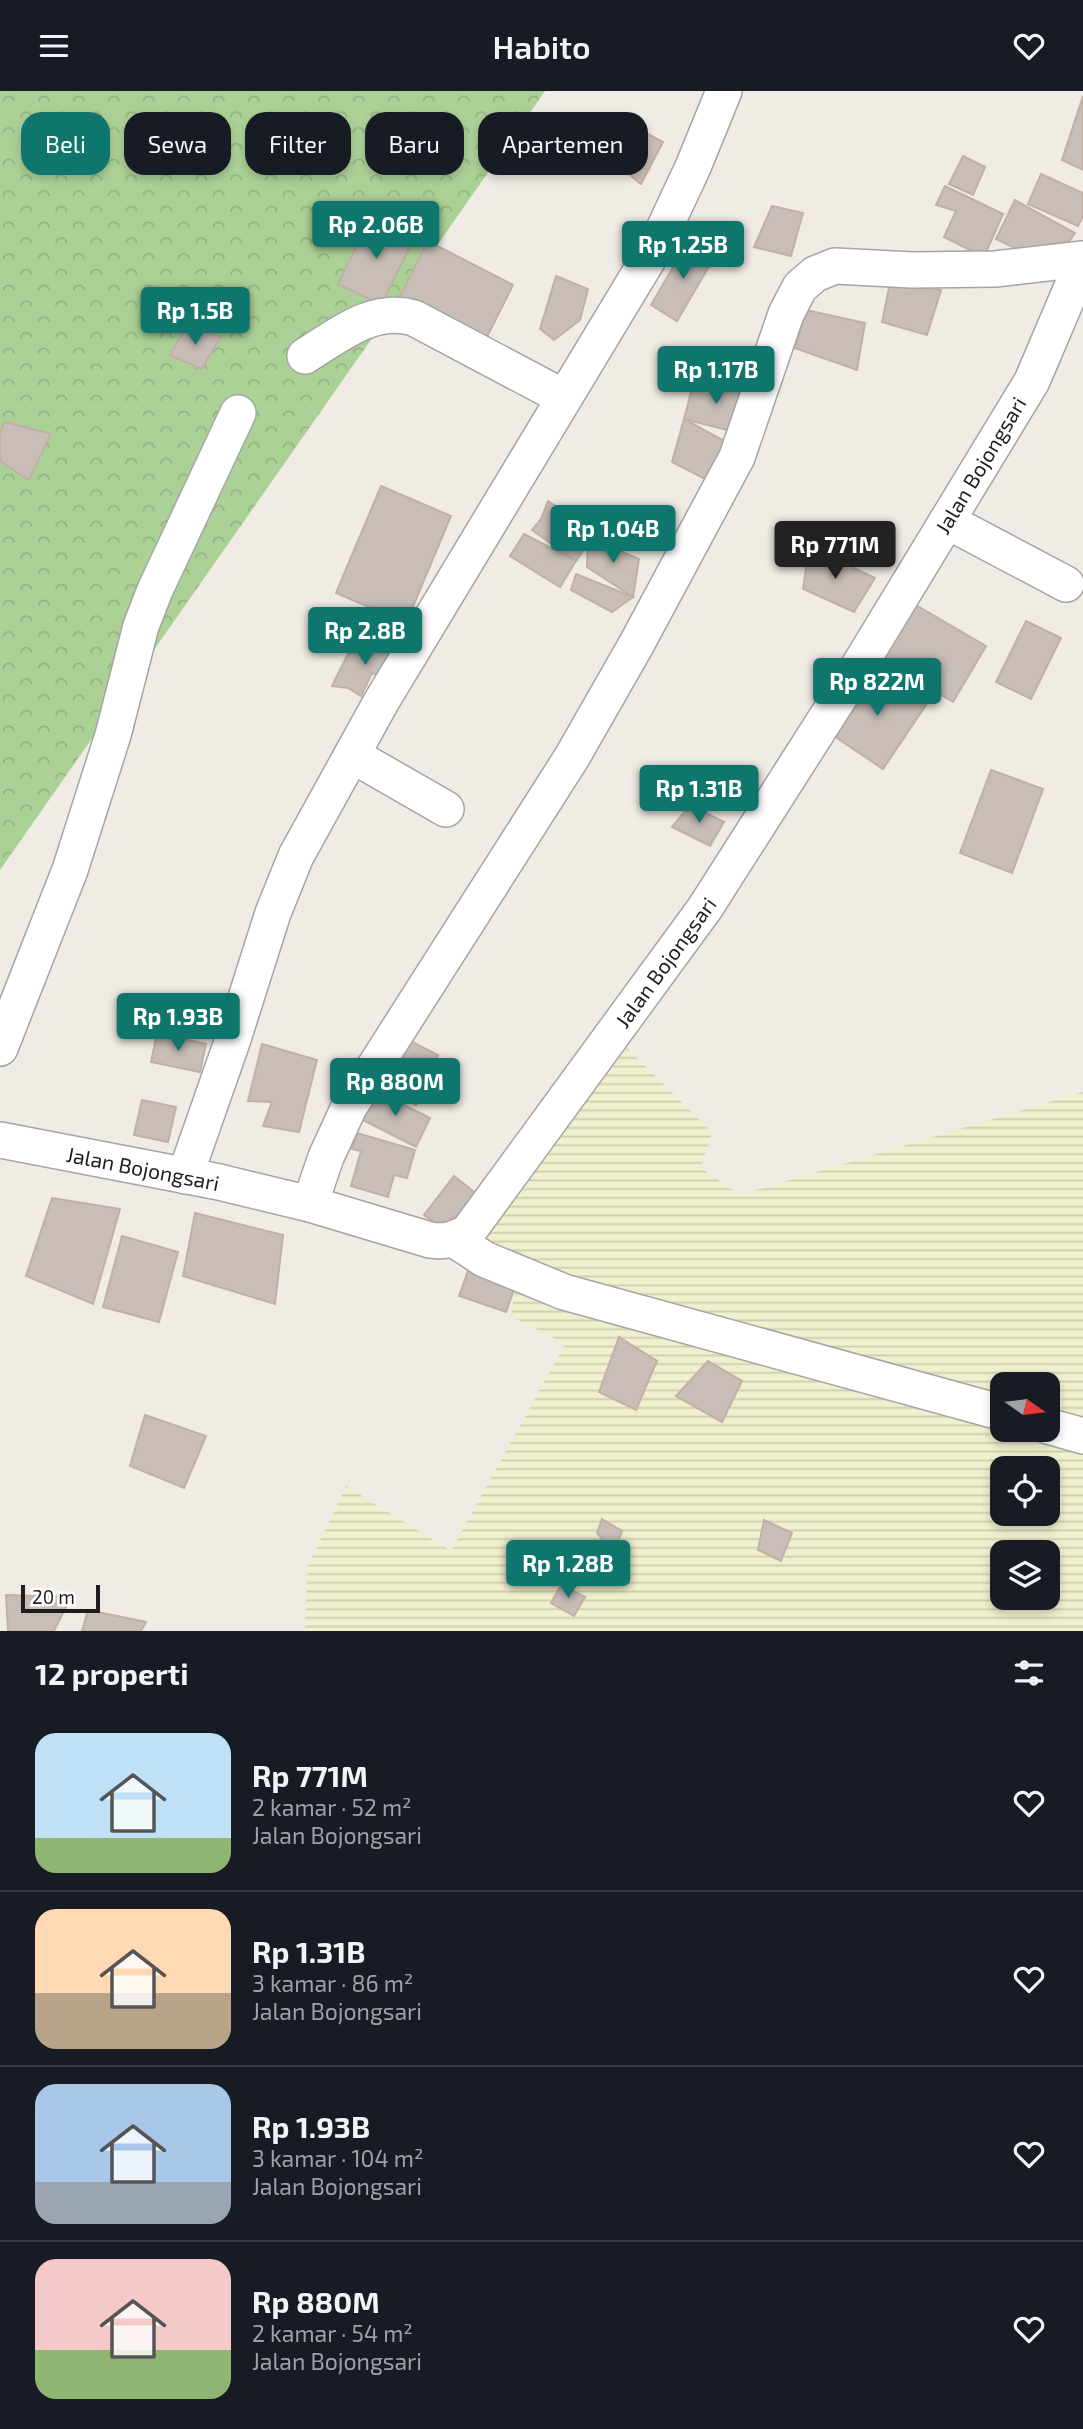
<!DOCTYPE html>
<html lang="id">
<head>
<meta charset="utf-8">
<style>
	:root { --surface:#171b24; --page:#20242c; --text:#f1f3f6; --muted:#9ea1a6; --line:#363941; --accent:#0f766e }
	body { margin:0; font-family:"Exo 2",sans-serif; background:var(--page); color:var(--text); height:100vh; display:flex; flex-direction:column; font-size:26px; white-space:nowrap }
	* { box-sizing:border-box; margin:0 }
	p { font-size:23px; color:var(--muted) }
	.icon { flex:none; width:38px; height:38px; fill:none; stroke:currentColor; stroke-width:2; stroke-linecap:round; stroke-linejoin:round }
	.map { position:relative; height:1540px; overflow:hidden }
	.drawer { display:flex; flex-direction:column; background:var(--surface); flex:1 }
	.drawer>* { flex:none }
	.banner { position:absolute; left:21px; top:21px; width:700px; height:63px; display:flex; gap:14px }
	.needle { width:46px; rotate:104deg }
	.tools { position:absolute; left:990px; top:1281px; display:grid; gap:14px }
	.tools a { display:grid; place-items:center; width:70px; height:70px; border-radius:14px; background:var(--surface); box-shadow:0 4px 10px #0003; font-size:35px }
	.scale { position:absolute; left:21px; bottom:18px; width:79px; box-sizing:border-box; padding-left:7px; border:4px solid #1e1e1e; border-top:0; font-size:19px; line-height:24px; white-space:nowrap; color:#1e1e1e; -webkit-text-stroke:5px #fff; paint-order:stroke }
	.price { position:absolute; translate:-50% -60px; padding:0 16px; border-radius:7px; background:var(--accent); color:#fff; font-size:23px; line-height:46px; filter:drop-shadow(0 2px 4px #0008) }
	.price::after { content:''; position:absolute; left:50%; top:42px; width:21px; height:16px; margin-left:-10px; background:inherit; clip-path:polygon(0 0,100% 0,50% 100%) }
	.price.on { background:#222; color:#fff }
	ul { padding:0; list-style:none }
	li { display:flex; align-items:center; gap:21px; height:175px; padding:0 35px }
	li+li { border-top:2px solid var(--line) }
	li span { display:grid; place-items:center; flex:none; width:196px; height:140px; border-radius:21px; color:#555 }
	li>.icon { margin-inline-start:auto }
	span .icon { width:84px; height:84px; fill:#fffc; stroke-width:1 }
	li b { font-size:30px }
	h2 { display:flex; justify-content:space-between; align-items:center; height:84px; padding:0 35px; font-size:30px }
	.pill { padding:0 24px; border-radius:21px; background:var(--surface); box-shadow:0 4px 10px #0003; font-size:24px; line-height:63px }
	.pill.on { background:var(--accent); color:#fff }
	header { display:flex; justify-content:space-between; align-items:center; height:91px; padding:0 35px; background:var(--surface); font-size:32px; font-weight:600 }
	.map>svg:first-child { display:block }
</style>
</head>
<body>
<header><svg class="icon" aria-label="menu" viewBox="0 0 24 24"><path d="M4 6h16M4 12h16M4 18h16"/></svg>Habito<svg class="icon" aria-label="heart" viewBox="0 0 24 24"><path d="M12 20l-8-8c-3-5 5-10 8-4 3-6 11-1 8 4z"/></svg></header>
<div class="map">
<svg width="1083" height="1540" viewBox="0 0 1083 1540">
	<defs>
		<pattern id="farmland-rules" width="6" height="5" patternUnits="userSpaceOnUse" patternTransform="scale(1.75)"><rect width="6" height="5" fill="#f0efce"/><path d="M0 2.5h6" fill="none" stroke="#cdccb0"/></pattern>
		<pattern id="forest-crowns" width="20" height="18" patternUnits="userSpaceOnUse" patternTransform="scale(1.75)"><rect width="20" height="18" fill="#acd196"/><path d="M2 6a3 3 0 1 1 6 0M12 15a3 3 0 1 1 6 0" fill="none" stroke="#94b381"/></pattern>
	</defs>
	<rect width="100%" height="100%" fill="#f0ebe4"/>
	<path fill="url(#farmland-rules)" fill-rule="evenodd" d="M627,957L712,1041L701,1077L740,1104L1083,1001V1540H305L308,1475L346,1395L451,1460L565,1253L511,1225L520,1163L476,1148ZM1003,1293H1048V1339H1003ZM1003,1377H1048V1423H1003ZM1003,1461H1048V1507H1003Z"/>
	<path fill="url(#forest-crowns)" d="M0,0H545L0,779Z"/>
	<g fill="#c8bdb7" stroke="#c2b0a5" stroke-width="2">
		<path d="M1083,5V79L1062,69Z"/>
		<path d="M615,26L663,51L641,93L606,65Z"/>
		<path d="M963,65L985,76L973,104L949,93Z"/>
		<path d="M1041,83L1083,102V125L1078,135L1028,113Z"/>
		<path d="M945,95L1003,123L984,166L944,146L956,120L936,114Z"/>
		<path d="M1015,109L1075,142L1058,167L1040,169L996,148Z"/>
		<path d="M772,115L803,122L791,165L754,156Z"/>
		<path d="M371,126L414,147L381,214L338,193Z"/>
		<path d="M689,149L715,165L677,230L651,214Z"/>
		<path d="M428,150L513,194L485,250L399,207Z"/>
		<path d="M556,185L588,198L580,229L554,249L540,238Z"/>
		<path d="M890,192L941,199L927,244L882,231Z"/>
		<path d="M806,219L865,232L857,279L795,257Z"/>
		<path d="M187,235L221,246L201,278L170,264Z"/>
		<path d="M695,286L750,305L735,341L684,328Z"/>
		<path d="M684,328L730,353L705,388L672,371Z"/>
		<path d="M4,331L51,343L29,389L0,370V343Z"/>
		<path d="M381,395L451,425L406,532L336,502Z"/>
		<path d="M548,410L591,438L586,455L576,470L532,439L541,428Z"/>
		<path d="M524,443L576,470L560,496L510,465Z"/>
		<path d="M588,446L639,468L633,506L587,476Z"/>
		<path d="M809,456L875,487L854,521L803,498Z"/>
		<path d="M576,483L633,506L612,521L571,499Z"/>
		<path d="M909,510L986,555L953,611L876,566Z"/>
		<path d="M1026,530L1061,547L1031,608L996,591Z"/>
		<path d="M401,552L384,587L372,582L361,605L348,597L332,595L348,563Z"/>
		<path d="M871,576L926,614L883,678L828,641Z"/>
		<path d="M991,679L1043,698L1012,782L960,762Z"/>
		<path d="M690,714L724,731L710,755L672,736Z"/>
		<path d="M157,942L206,953L200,981L151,971Z"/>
		<path d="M404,947L438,964L427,987L393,970Z"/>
		<path d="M262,953L317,969L299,1041L263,1035L272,1011L248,1010Z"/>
		<path d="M391,972L428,991L416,1014L379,995Z"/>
		<path d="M374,999L430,1027L416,1056L359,1027Z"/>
		<path d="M142,1009L176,1016L168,1051L134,1044Z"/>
		<path d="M357,1042L415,1059L407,1087L394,1084L388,1106L351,1095L361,1060L352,1058Z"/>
		<path d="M454,1085L478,1104L457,1130L452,1126L443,1138L424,1124Z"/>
		<path d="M52,1107L120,1118L93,1213L26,1185Z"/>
		<path d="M195,1122L283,1144L275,1213L183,1185Z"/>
		<path d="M122,1145L178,1161L159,1231L103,1216Z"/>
		<path d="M470,1174L517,1190L506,1221L459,1205Z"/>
		<path d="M619,1246L657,1270L636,1319L599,1301Z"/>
		<path d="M708,1270L742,1290L722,1331L676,1305Z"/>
		<path d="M145,1324L206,1345L184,1397L130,1375Z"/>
		<path d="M602,1428L622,1440L614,1462L597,1442Z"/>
		<path d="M764,1429L792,1442L781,1470L758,1459Z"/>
		<path d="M561,1494L585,1506L574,1525L551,1512Z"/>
		<path d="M6,1504L71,1506L54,1540H8Z"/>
		<path d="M88,1519L146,1531L141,1540H82Z"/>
	</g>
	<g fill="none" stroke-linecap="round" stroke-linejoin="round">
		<defs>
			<g id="minor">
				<path d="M305,265C339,244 373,215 414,227L563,306"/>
				<path d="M947,430L1066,493"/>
				<path d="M352,664L446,718"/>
				<path d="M0,957L70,779L113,644L141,535L155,499L238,322"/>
				<path d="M0,1049L219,1091L310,1113L430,1149C445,1151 454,1149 468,1141L705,817L851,588L1032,290L1083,170"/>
				<path d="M185,1085L232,951L273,822L296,765L381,611L656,155L693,76L724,0"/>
				<path d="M310,1113L326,1066L349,1016L572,666L636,554L737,366L786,223L800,196L815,183L835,175L912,179L995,178L1083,168"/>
				<path d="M455,1149L484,1168L564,1201L1003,1322"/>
				<path d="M1048,1335L1083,1345"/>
			</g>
		</defs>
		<use href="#minor" stroke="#a5a5a5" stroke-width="38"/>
		<use href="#minor" stroke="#fff" stroke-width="35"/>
	</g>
	<g text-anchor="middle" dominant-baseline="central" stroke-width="5" stroke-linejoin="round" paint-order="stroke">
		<g font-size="21" fill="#1e1e1e" stroke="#fff">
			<text transform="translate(980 374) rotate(-59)">Jalan Bojongsari</text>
			<text transform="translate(665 871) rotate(-54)">Jalan Bojongsari</text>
			<text transform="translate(143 1077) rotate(11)">Jalan Bojongsari</text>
		</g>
	</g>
</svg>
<div class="tools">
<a><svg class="needle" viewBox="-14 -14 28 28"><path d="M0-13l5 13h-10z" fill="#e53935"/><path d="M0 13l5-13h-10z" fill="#9ea1a6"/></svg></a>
<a><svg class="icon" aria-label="locate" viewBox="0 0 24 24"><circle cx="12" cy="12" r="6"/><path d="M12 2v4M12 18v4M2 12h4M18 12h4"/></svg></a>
<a><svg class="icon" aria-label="layers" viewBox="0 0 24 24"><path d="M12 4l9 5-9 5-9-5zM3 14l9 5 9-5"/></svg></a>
</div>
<div class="scale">20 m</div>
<b class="price" style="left:376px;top:170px">Rp 2.06B</b>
<b class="price" style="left:683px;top:190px">Rp 1.25B</b>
<b class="price" style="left:195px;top:256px">Rp 1.5B</b>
<b class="price" style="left:716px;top:315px">Rp 1.17B</b>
<b class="price" style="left:613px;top:474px">Rp 1.04B</b>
<b class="price on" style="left:835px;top:490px">Rp 771M</b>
<b class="price" style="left:365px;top:576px">Rp 2.8B</b>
<b class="price" style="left:877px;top:627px">Rp 822M</b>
<b class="price" style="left:699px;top:734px">Rp 1.31B</b>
<b class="price" style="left:178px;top:962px">Rp 1.93B</b>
<b class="price" style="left:395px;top:1027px">Rp 880M</b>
<b class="price" style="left:568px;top:1509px">Rp 1.28B</b>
<div class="banner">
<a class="pill on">Beli</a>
<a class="pill">Sewa</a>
<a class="pill">Filter</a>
<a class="pill">Baru</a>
<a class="pill">Apartemen</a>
</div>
</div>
<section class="drawer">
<h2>12 properti<svg class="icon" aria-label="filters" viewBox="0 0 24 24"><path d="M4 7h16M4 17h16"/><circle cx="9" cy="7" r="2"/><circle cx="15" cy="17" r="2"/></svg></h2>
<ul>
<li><span style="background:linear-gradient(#bfe0f5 75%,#8fb573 0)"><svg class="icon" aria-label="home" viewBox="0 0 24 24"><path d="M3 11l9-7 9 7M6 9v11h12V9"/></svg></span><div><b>Rp 771M</b><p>2 kamar · 52 m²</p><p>Jalan Bojongsari</p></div><svg class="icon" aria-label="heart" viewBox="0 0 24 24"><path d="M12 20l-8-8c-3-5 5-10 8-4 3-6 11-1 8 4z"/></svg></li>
<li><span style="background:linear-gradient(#ffd9b3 60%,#b9a48a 0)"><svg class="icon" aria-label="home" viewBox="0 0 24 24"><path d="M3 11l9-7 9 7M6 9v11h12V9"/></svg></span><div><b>Rp 1.31B</b><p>3 kamar · 86 m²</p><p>Jalan Bojongsari</p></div><svg class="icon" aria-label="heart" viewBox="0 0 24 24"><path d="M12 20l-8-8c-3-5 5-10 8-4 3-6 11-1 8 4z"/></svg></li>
<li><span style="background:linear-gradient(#a9c7e8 70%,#9aa5b1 0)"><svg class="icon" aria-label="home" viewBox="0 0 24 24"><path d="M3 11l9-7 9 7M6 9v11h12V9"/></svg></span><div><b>Rp 1.93B</b><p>3 kamar · 104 m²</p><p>Jalan Bojongsari</p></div><svg class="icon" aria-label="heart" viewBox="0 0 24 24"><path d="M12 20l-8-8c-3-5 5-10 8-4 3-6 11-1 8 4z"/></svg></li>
<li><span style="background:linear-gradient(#f6c9c9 65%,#8fb573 0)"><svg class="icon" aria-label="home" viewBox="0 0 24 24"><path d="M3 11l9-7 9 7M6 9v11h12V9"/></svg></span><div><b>Rp 880M</b><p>2 kamar · 54 m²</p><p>Jalan Bojongsari</p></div><svg class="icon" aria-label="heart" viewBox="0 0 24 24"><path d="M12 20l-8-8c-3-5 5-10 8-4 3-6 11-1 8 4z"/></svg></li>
</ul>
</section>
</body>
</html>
